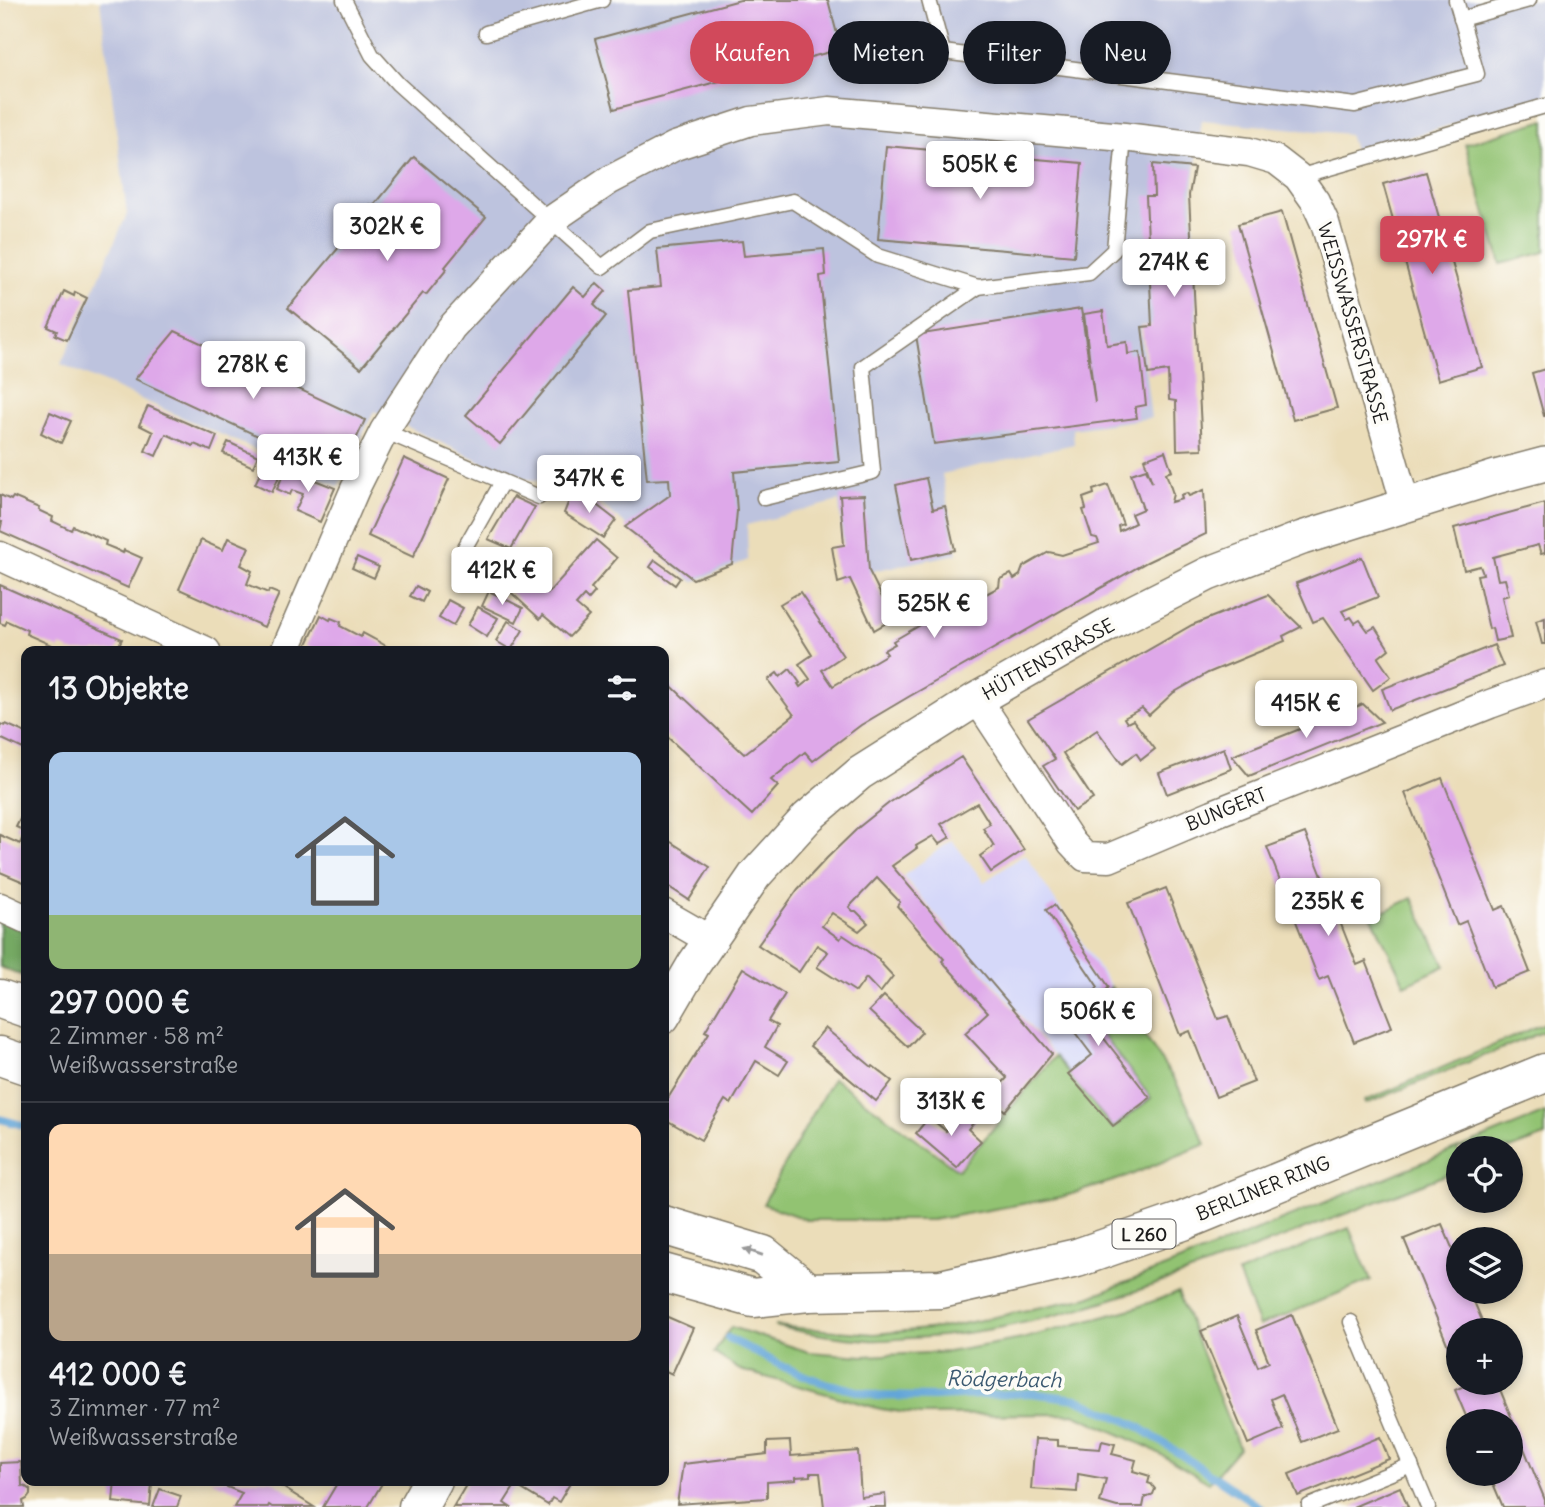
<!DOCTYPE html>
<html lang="de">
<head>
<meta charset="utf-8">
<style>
	:root { --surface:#171b24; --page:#242831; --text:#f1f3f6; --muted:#9ea1a6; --line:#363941; --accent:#d1495b }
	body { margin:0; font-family:Delius,sans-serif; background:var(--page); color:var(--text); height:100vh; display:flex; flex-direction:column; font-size:26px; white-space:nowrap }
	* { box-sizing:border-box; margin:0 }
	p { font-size:23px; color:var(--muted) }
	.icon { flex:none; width:38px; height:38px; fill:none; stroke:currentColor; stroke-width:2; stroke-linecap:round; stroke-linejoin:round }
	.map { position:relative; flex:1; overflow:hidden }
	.details { position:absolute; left:21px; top:646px; width:648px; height:840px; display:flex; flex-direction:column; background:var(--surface); border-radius:14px; box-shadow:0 4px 10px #0003 }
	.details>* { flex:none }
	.hud { position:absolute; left:690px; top:21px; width:665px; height:63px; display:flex; gap:14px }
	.controls { position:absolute; left:1446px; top:1136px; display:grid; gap:14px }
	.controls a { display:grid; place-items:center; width:77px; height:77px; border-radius:50%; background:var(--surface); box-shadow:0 4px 10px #0003; font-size:35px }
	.price { position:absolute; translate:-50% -60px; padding:0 16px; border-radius:7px; background:#fff; color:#222; font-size:23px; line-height:46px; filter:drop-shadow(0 2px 4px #0008) }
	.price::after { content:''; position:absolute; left:50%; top:42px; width:21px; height:16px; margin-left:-10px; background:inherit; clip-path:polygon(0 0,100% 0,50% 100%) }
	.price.active { background:var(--accent); color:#fff }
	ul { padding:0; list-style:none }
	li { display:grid; align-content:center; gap:14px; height:371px; padding:0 28px }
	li+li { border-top:2px solid var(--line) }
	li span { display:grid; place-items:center; height:217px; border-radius:14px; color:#555 }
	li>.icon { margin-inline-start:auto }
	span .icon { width:126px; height:126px; fill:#fffc; stroke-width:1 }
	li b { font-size:30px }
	h2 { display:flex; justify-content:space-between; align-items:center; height:84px; padding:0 28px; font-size:30px }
	.tag { padding:0 24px; border-radius:32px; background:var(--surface); box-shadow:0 4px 10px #0003; font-size:24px; line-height:63px }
	.tag.active { background:var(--accent); color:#fff }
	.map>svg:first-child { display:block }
</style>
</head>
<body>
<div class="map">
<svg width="1545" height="1507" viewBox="0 0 1545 1507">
	<rect width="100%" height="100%" fill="#fdfcf7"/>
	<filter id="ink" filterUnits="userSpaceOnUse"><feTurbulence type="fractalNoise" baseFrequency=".0143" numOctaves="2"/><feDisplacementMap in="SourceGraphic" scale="14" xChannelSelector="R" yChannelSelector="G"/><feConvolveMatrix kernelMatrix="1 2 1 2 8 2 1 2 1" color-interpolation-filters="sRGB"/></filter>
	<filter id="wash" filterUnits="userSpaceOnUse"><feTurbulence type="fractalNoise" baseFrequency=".00686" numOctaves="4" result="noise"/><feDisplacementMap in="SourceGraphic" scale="28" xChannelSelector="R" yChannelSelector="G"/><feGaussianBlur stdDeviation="1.57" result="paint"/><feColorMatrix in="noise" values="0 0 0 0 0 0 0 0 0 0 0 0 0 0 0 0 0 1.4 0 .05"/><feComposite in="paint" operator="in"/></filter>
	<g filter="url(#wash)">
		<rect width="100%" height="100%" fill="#ebddb9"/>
		<path fill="#d5d8f9" d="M952,840L984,882L1025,854L1111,987L1088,1016L1151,1098L1112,1128L1055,1056L903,876Z"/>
		<path fill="#bdc3de" d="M100,0H1545V97L1355,153L1349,134L1202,120L1192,194L1197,321L1140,326L1151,418L1073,429L1074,444L942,474L957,554L847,576L845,570L839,501L747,525L748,560L693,582L595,499L565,485L514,477L374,411L338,486L61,364L127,214Z"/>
		<g fill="#92c372" stroke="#577047" stroke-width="2">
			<path d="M1545,120V252L1501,264L1465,144Z"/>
			<path d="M1412,898L1445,966L1405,985L1372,917Z"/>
			<path d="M1111,987L1176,1082L1206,1144L1126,1177L1062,1197L932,1220H807L763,1204L833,1078L958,1170L1055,1056L1113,1128L1151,1098L1087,1015Z"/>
			<path d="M1545,1023V1031L1366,1104L1365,1101Z"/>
			<path d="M1545,1113V1136L1510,1149V1148H1459Z"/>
			<path d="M1458,1148V1170C1385,1199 1312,1227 1239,1254C1133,1294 1025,1333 911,1338C897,1339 883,1341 869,1340C836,1338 806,1333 774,1326L874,1334L948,1327L1088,1297L1194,1256Z"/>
			<path d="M1349,1228L1371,1280L1259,1326L1238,1273Z"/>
			<path d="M1178,1292L1239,1448L1209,1483L1148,1447L1074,1414L920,1415L881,1409L740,1370L714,1353L731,1327L809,1352L864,1356L948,1352L1022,1339L1135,1308Z"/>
		</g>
		<path fill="#75a964" stroke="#486240" stroke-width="2" d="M0,920L26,932V977L0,967Z"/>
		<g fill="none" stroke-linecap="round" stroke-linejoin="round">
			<g stroke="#63a6d8" stroke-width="8">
				<path d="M0,1119L26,1126"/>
				<path d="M728,1338L784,1367L821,1382L877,1396L933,1397L1031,1393L1077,1399L1136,1425L1260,1507"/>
			</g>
		</g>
		<g id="blocks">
			<g fill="#dea8e9">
				<path d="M740,0H828L841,49L614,109L595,39Z"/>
				<path d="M886,146L1082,163L1074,256L878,239Z"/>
				<path d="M414,157L486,217L445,267L447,269L426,295L423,293L361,368L288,308L351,233L349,232L370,205L373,207Z"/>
				<path d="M1153,164L1194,168L1189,195L1202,449L1177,450L1176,401L1169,400L1168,371L1148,374L1142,327L1152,326L1146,196H1154Z"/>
				<path d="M1426,172L1482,367L1438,380L1383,184Z"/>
				<path d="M1282,212L1337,408L1293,420L1238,224Z"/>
				<path d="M742,241L744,256L824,249L826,275L820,276L839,462L734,472L737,511L732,564L693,579L625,527L670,495L669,479L647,480L628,290L661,287L657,249Z"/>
				<path d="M597,283L606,291L594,305L606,316L500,444L466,415L573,287L585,297Z"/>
				<path d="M64,291L74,296L75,292L87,298L67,340L55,335L57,331L48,327Z"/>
				<path d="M1081,309L1095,403L1084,314L1103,311L1107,345L1127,342L1128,354L1140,352L1146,405L1135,407L1137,418L934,444L916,335Z"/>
				<path d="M175,331L365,420L340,474L135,379Z"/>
				<path d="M1545,369V416H1544L1532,373Z"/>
				<path d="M148,406L217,436L211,451L194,444L193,446L166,434L156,456L145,451L153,432L139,425Z"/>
				<path d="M50,412L71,421L61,443L41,433Z"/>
				<path d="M228,442L258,456L253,467L223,453Z"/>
				<path d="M1165,451L1172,471L1166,473L1173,494L1171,502L1182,499L1181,495L1187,493L1189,496L1204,490L1206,534L1147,562L910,696L861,725L813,761L805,752L771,780L778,786L752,815L663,733V678L744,754L794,715L768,680L777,673L780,677L790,669L800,683L798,684L800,687L810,679L799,664L812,655L780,604L800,592L843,656L822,670L833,686L887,654L884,650L895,644L893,641L965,599L986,594L999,587L1000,579L1011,574L1014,579L1020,575L1023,567L1049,552L1062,555L1099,543L1097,538L1092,537L1083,510L1086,509L1083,498L1094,494L1093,490L1108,485L1123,524L1118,526L1119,531L1135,523L1131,514L1143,509L1131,474L1146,469L1152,482L1144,459Z"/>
				<path d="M404,458L449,479L413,557L368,536Z"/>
				<path d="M265,462L282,470L272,492L255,484Z"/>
				<path d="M285,470L299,476L300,474L335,488L320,522L295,511L303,494L292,490L290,495L277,489Z"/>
				<path d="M926,478L933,509L945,506L955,550L911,560L896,485Z"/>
				<path d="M573,491L589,499L616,520L603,538L564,513Z"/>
				<path d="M0,495L11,500L13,497L39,508L38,510L53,517L52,521L71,530L73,526L106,541L105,545L115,549L123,553L124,550L142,558L128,588L0,531L2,522H0Z"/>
				<path d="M864,495L869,571L893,619L874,630L850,579L838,583L832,547L844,545L840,496Z"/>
				<path d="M513,497L535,507L511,549L488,539Z"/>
				<path d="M1545,503V553L1541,554L1538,545L1493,557L1498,580L1505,579L1509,595L1502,597L1511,638L1495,641L1492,628L1489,629L1477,575L1483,574L1480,566L1464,570L1454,528Z"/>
				<path d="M228,538L249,547L241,565L252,571L247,584L268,593L269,590L279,594L264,627L179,589L201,540L223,550Z"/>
				<path d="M596,540L617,558L591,588L595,592L588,600L584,596L576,605L589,616L569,637L543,615L540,619L504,586L520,568L548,593Z"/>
				<path d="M357,557L379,567L374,578L352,568Z"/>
				<path d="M1362,557L1378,597L1342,611L1347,619L1351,617L1355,623L1360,620L1368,631L1375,627L1389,649L1378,658L1391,677L1373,690L1323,618L1313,622L1296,583Z"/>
				<path d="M655,560L680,578L675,585L650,567Z"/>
				<path d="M0,585L122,639L116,651H69L70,650L61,646L60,649L26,634L27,630L7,621L5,625L0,623Z"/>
				<path d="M416,586L427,592L422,602L410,596Z"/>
				<path d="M489,591L523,608L516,622L482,606Z"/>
				<path d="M1268,595L1301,627L1283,636L1285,641L1208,673L1173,693L1149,715L1142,708L1124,718L1127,723L1133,720L1155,749L1141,760L1136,753L1122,764L1097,730L1063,753L1093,799L1074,811L1043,766L1055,759L1028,719L1192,625Z"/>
				<path d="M448,600L463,608L453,626L439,618Z"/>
				<path d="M478,607L498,618L487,637L468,625Z"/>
				<path d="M321,615L330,620L331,618L341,622L340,626L361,637L363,633L374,639L386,646L384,649L387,651H317L306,646Z"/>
				<path d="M1545,618V644H1542L1536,621Z"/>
				<path d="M508,621L523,630L511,650L496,641Z"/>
				<path d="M1494,645L1503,666L1390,710L1382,689Z"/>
				<path d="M1363,704L1382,722L1249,776L1232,756Z"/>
				<path d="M0,724L5,726L6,724L26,733V742L23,749L0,738Z"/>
				<path d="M1224,748L1231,769L1167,794L1159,773Z"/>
				<path d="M961,757L1024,850L991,872L980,856L994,846L983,828L990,824L977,803L941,824L950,837L939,844L933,836L916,846L917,848L892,866L1052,1054L1005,1111L990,1097L1007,1078L965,1033L988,1012L942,961L944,959L897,906L900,902L877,878L849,907L853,911H856L868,923L859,931L832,913L822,926L840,939L843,935L879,959V961L893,976L880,993L866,978L856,992L817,967L828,952L817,945L799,972L758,945L798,889L827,858L859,827L889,803Z"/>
				<path d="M1442,778L1495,910L1504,906L1530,972L1492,987L1466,921L1457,925L1405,793Z"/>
				<path d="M22,815L26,817V883L0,872V835L20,844L25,831L16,827Z"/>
				<path d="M1305,833L1357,965L1366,961L1392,1027L1354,1042L1328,976L1319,980L1267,847Z"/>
				<path d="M663,837L710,867L689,900L663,883Z"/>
				<path d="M1166,888L1218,1019L1228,1016L1254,1082L1216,1097L1190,1031L1180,1035L1128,903Z"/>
				<path d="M1054,905L1109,987L1086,1015L1150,1098L1113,1126L1068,1074L1092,1055L1058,1010L1073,999L1081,1009L1098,987L1046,910Z"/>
				<path d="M743,968L785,994L768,1021L777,1026L765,1047L788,1061L779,1075L756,1061L731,1104L725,1100L701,1140L663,1118V1106L709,1033L705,1031Z"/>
				<path d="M884,996L922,1032L908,1047L869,1011Z"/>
				<path d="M825,1028L872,1067L873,1066L892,1081L876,1101L810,1046Z"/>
				<path d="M965,1110L976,1120L968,1129L981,1141L957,1168L916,1133L929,1117L946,1131Z"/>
				<path d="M1442,1224L1458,1262V1292H1470L1486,1330H1458V1370L1404,1239Z"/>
				<path d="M663,1315L693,1328L672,1374L666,1371L663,1377Z"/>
				<path d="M1292,1315L1338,1428L1302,1442L1282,1394L1271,1399L1283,1429L1248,1444L1201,1331L1237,1316L1258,1367L1269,1362L1256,1330Z"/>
				<path d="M1463,1382H1497L1545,1500V1507H1503L1489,1474H1510V1421H1468L1455,1390L1464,1386Z"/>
				<path d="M1380,1437L1389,1459L1298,1496L1289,1474Z"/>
				<path d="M1035,1439L1058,1440V1446L1100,1449L1102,1441L1115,1444L1112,1454L1136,1460L1133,1471L1150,1476L1148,1483L1151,1484L1155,1489L1153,1494L1148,1497H1145L1143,1507H1117L1100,1502L1106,1479L1078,1474L1077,1492L1031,1489Z"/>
				<path d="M790,1441L791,1456L858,1451L861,1497L885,1494L886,1507H824L820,1473H810V1476L796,1477V1480L767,1482V1498L677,1504L683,1464L767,1454V1442Z"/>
				<path d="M21,1462L22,1486L26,1487L30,1490V1495L27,1499L23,1501L24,1507H0V1463Z"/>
				<path d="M115,1480L152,1483L150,1506L113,1502Z"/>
				<path d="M210,1480H271L314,1507H272L269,1505L268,1507H234L242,1493Z"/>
				<path d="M339,1480H384L368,1507H323Z"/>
				<path d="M469,1480H572L559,1502L552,1498L548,1505L520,1488L523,1484L518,1481L504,1503L510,1507H453Z"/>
				<path d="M1400,1487L1408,1507H1353Z"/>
				<path d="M160,1489L181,1496L177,1507H153Z"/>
			</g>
		</g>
	</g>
	<g filter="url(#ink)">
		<use href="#blocks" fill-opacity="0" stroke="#847c6a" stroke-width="2"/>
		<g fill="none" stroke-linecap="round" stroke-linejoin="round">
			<defs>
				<g id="service">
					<path d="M344,0L372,55L398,84L602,267L650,231L793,201L878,256L978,287L1089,273L1114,250L1124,137"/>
					<path d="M929,0L943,52L1355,105L1477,74L1456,0"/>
					<path d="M1461,19L1529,0"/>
					<path d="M486,33L602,0"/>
					<path d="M1298,177L1545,106"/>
					<path d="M384,431L539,497"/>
					<path d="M764,498L873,472L863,367L978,287"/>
					<path d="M460,556L502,482"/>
					<path d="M1351,1322L1428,1507"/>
					<path d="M1309,1506L1411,1465"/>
				</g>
				<g id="minor">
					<path d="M0,556L206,651"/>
					<path d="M285,651L355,489L384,431L451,328L550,221L610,180L675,146L751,121L829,111L1124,137L1249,152L1276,160L1298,177L1315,201L1325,223L1406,506"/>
					<path d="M977,699L1072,843L1085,857L1109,858L1213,814L1352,759L1490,704L1545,684"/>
					<path d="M0,907L26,919"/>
					<path d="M663,913L710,940"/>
				</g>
				<path id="tertiary" d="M663,1017L694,964L755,875L808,817L860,773L977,699L1107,625L1208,574L1302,538L1496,477L1545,464"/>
				<path id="secondary" d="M418,1507L433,1480"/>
				<g id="primary">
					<path d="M0,999L26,1008"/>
					<path d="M0,1056L26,1065"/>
					<path d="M663,1225L763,1255L808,1292"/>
					<path d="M663,1273L753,1298L808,1292L941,1289L1077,1258L1183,1221L1545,1073"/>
				</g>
			</defs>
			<use href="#service" stroke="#847c6a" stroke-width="17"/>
			<use href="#minor" stroke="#847c6a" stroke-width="31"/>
			<use href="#tertiary" stroke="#847c6a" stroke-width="36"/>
			<use href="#secondary" stroke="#847c6a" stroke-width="41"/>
			<use href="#primary" stroke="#847c6a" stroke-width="41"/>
			<use href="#service" stroke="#fff" stroke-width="14"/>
			<use href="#minor" stroke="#fff" stroke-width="28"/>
			<use href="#tertiary" stroke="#fff" stroke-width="33"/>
			<use href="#secondary" stroke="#fff" stroke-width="38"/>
			<use href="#primary" stroke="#fff" stroke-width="38"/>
		</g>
		<defs><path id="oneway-solid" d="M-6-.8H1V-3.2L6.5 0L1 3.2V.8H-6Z" transform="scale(1.75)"/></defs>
		<use fill="#999" href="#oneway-solid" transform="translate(753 1252) rotate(-161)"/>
	</g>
	<g text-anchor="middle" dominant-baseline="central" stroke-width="7" stroke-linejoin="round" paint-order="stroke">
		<rect fill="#fdfcf7" stroke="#605f5e" stroke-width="2" x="1112.5" y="1219.5" width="63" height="29" rx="5"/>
		<g font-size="18" font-weight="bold" fill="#1c1c1c">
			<text x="1144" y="1234">L 260</text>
		</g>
		<g font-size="19" fill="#1c1c1c" stroke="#fdfcf7">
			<text transform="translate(1353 323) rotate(74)">WEISSWASSERSTRASSE</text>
			<text transform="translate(1048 659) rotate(-29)">HÜTTENSTRASSE</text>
			<text transform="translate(1226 809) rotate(-22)">BUNGERT</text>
			<text transform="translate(1263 1188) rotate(-22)">BERLINER RING</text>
		</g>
		<g font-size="21" font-style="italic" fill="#3c5a71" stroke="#fdfcf7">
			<text transform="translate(1004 1379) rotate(1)">Rödgerbach</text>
		</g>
	</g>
</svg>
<div class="controls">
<a><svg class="icon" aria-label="locate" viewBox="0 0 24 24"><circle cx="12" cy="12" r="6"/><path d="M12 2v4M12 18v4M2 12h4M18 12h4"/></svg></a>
<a><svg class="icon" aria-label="layers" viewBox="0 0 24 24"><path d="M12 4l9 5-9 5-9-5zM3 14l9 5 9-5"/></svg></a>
<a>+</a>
<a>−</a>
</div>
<b class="price" style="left:980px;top:201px">505K €</b>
<b class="price" style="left:387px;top:263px">302K €</b>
<b class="price active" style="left:1432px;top:276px">297K €</b>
<b class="price" style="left:1174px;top:299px">274K €</b>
<b class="price" style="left:253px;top:401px">278K €</b>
<b class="price" style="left:308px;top:494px">413K €</b>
<b class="price" style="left:589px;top:515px">347K €</b>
<b class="price" style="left:502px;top:607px">412K €</b>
<b class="price" style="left:934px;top:640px">525K €</b>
<b class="price" style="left:1306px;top:740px">415K €</b>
<b class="price" style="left:1328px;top:938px">235K €</b>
<b class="price" style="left:1098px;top:1048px">506K €</b>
<b class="price" style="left:951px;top:1138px">313K €</b>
<div class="hud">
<a class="tag active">Kaufen</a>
<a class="tag">Mieten</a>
<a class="tag">Filter</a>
<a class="tag">Neu</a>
</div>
<section class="details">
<h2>13 Objekte<svg class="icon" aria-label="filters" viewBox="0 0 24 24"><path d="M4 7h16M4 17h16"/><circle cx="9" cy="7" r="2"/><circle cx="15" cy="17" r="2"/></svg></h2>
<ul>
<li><span style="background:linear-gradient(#a9c7e8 75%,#8fb573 0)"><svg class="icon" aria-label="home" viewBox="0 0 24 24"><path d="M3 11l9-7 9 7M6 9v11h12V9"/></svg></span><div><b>297 000 €</b><p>2 Zimmer · 58 m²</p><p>Weißwasserstraße</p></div></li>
<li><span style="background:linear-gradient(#ffd9b3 60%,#b9a48a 0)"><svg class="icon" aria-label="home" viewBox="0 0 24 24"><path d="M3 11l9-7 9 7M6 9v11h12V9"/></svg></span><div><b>412 000 €</b><p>3 Zimmer · 77 m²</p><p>Weißwasserstraße</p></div></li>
</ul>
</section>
</div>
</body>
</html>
